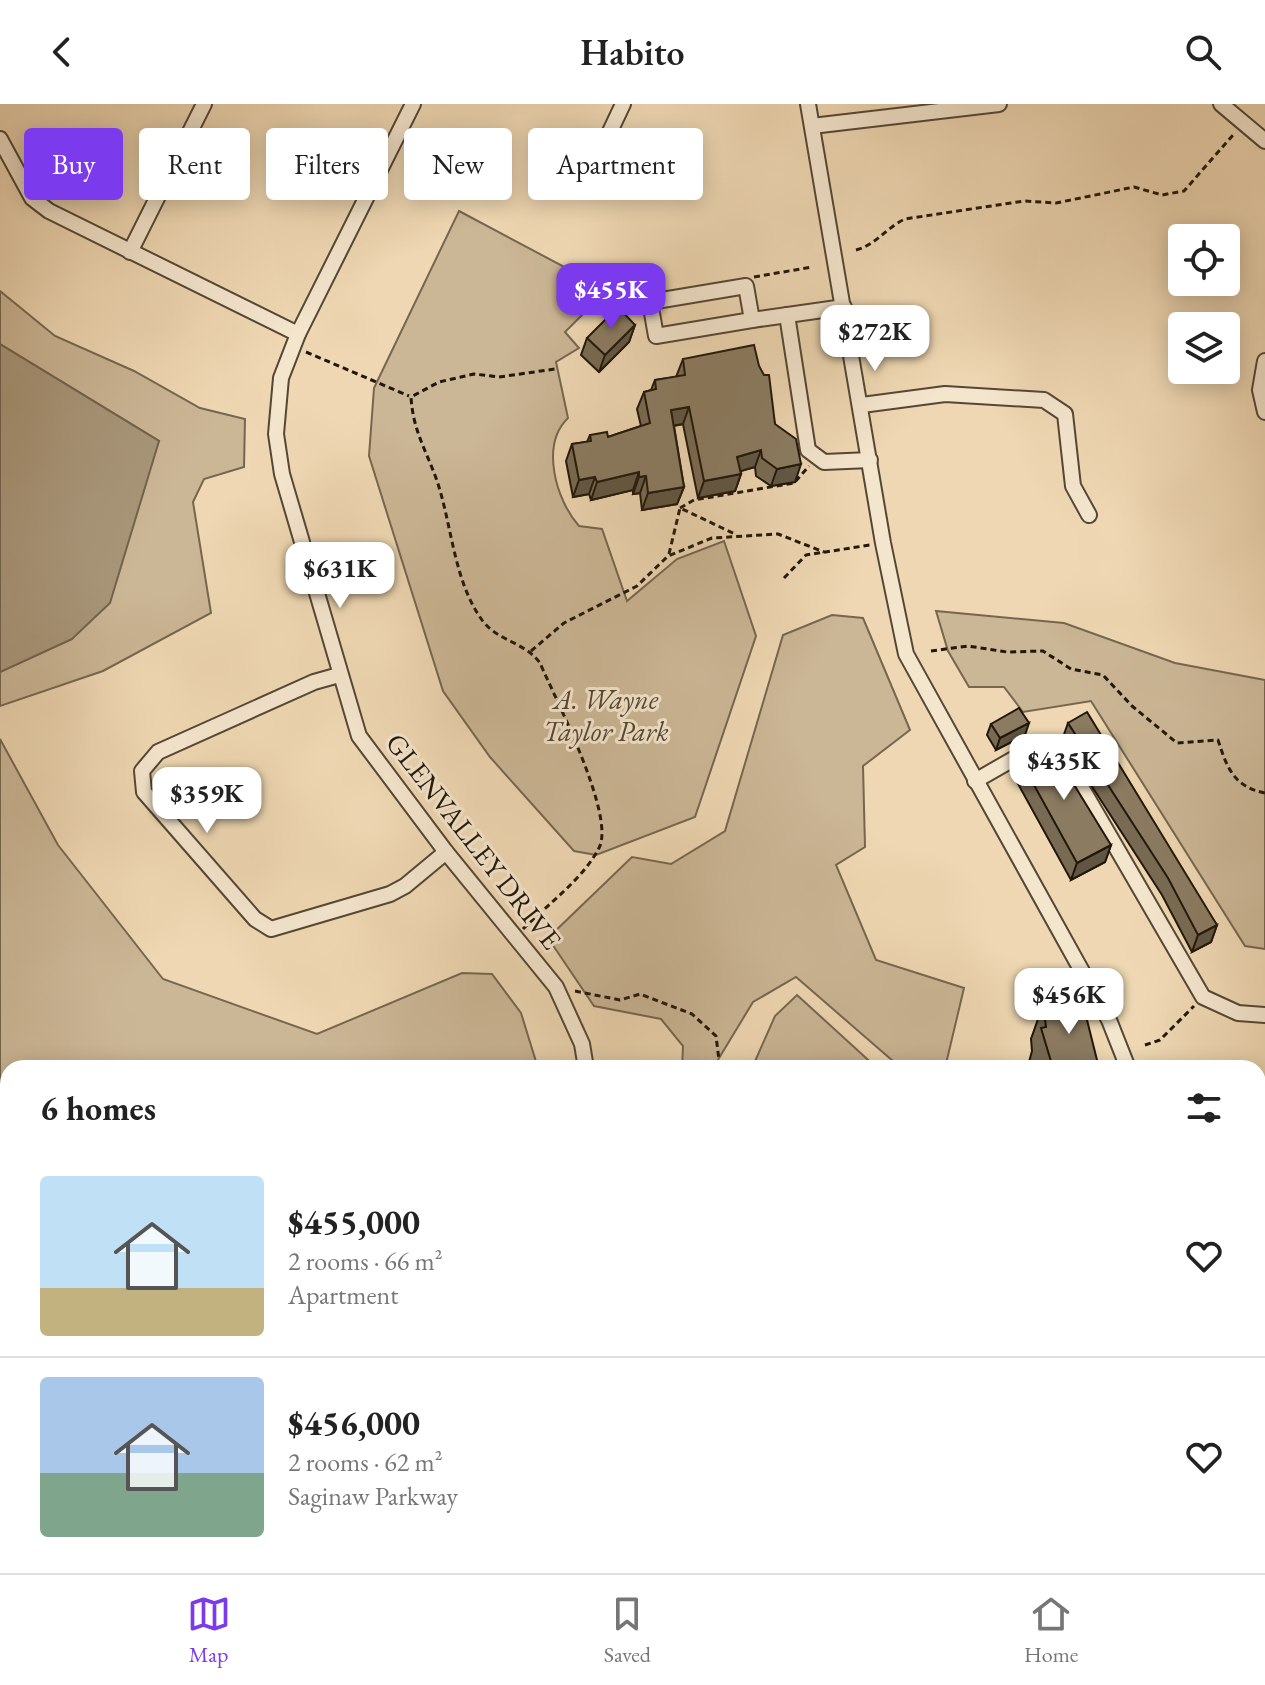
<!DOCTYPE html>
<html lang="en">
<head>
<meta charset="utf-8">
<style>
	:root { --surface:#fff; --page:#f2f2f2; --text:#222; --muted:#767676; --line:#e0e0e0; --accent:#7c3aed }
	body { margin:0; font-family:"EB Garamond",serif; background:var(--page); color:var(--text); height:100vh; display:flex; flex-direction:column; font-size:30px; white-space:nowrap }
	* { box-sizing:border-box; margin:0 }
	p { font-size:26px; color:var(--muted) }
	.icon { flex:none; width:44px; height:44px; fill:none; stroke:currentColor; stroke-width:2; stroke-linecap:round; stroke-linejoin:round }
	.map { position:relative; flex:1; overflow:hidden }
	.sheet { position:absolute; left:0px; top:956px; width:1266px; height:514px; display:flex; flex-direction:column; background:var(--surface); border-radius:24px 24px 0 0; box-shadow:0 4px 20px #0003 }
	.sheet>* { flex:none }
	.top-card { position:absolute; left:24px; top:24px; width:800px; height:72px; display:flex; gap:16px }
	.fabs { position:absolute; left:1168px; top:120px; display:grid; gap:16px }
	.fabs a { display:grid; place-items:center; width:72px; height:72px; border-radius:8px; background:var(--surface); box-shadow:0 4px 20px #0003; font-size:40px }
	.price { position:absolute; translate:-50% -68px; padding:0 18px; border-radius:16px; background:#fff; color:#222; font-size:26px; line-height:52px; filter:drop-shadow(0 2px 4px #0008) }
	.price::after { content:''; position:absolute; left:50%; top:48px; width:24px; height:18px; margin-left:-12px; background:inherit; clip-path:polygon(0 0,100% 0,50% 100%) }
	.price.selected { background:var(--accent); color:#fff }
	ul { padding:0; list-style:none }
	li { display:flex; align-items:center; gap:24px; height:200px; padding:0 40px }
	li+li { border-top:2px solid var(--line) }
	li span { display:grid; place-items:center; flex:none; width:224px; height:160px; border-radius:8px; color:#555 }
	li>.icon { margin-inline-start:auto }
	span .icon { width:96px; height:96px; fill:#fffc; stroke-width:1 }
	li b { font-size:34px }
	h2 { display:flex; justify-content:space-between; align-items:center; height:96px; padding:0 40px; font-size:34px }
	.pill { padding:0 28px; border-radius:8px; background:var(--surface); box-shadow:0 4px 20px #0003; font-size:28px; line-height:72px }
	.pill.selected { background:var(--accent); color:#fff }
	header { display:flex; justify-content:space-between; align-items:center; height:104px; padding:0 40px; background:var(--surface); font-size:36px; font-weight:600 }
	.dock { display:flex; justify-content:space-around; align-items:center; height:112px; border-top:2px solid var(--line); background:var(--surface); font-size:22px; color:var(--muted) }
	.dock a { display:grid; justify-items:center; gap:4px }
	.dock .selected { color:var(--accent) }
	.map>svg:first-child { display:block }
</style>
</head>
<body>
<header><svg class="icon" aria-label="back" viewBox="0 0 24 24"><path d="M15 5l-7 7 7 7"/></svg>Habito<svg class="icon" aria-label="search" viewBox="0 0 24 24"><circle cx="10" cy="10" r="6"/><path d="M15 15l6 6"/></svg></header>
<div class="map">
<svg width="1265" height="1469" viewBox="0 0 1265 1469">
	<rect width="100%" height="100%" fill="#eed7b2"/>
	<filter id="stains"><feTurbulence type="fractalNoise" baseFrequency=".0025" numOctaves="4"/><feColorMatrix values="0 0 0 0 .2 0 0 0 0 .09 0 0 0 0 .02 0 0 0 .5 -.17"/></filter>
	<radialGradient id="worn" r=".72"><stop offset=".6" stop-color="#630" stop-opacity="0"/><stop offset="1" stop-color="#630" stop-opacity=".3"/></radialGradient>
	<g fill="#cbb695" stroke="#766650" stroke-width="2">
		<path d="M459,107L585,174L625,186L618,209L609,214L593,200L565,228L579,244L556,258L568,314C540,341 556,396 579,422L602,425L627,497L677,455L724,437L756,532L695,713L596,751L574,747L490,653L443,587L369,352L374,284Z"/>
		<path d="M0,187L55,232L134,267L200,304L245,315L244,363L204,375L193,398L211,509L103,567L0,602V568L72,535L159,337L0,240Z"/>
		<path d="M936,507L1064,519L1175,559L1265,576V845L1245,842L1091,597L1023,608L1004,583H969L948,547Z"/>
		<path d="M832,511L863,514L910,626L863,662L865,743L836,761L876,856L964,884L945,964H901L796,873L753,898L713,964H682L683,942L661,915L594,902L548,834L632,753L671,760L725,727L783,531Z"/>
		<path d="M0,635L58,741L163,875L317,930L462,869L492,870L521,909L538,964H8V1165L0,1160Z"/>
		<path d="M797,891L877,964H752L775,912Z"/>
	</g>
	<path fill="#a89679" stroke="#72634d" stroke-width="2" d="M0,240L159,337L110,499L72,535L0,568Z"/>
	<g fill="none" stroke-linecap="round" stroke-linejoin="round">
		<defs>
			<g id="minor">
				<path d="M413,0L298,230L281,274L276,330L282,370L359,632L446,748L556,883L582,940L586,964"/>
				<path d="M808,0L883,439L906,550L1109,916L1128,964"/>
				<path d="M1221,0L1265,37"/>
				<path d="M812,22L999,0"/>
				<path d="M0,35L32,94L49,107L298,230"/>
				<path d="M610,73L606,36L623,0"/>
				<path d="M130,148L204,0"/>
				<path d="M746,182L752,216L656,232L650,198Z"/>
				<path d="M787,211L808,346L824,358L870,356"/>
				<path d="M752,216L844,203"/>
				<path d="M1265,257L1260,286L1265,308"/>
				<path d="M862,301L945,290L1044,296L1065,310L1073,382L1089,411"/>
				<path d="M339,571L314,578L158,648L142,667L144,688L255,815L271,825L390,790L405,782L446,748"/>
				<path d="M975,677L1036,642L1043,640L1062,650L1203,893L1238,909L1265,911"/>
				<path d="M1258,1105L1265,1104"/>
				<path d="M0,1280L8,1290"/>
				<path d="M1258,1376L1265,1378"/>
				<path d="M0,1407L8,1402"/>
				<path d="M115,1462L122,1469"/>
				<path d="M835,1462L869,1469"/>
				<path d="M286,1469L288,1462"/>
				<path d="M473,1469L474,1462"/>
				<path d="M1080,1469L1082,1462"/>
			</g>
		</defs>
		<use href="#minor" stroke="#544734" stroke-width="18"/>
		<g stroke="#20170a" stroke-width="3" stroke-dasharray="6 4" stroke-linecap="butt">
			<path d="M856,146C876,141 887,123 905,115L1024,97L1056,99L1134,83L1162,91L1184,87L1233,31"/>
			<path d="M754,173L812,163"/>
			<path d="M306,248L409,292"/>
			<path d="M680,404L694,396L794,379L809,362"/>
			<path d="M669,450L680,404L735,430"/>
			<path d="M784,474L806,451L870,441"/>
			<path d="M531,547L564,519L637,482L668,452L712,434L778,430L824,448"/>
			<path d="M931,547L968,542L1007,548L1043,547L1071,565L1103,571L1132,602L1177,639L1218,636C1227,664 1234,683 1265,689"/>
			<path d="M523,825C548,800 583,775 599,744C616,712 555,594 540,559C525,538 497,537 482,516C453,476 452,419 436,374C425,344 413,326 411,293L439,278L474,270L499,273L555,265"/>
			<path d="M575,887L620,896L640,890L692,910L716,932L720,964"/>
			<path d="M1145,941L1160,936L1194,902"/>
		</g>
		<use href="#minor" stroke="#f4e5cd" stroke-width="14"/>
	</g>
	<g fill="#786a53" stroke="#20170a" stroke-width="2">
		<path d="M635,221L629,238L599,268L581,251L587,234Z"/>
		<path d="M683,255L759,262L775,320L795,378L771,382L756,372L755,363L740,367L741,370L735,387L698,394L683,320L674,322L684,383L677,400L642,406L640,389L633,390V386L591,396L589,390L573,393L566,357L572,340L587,338L590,331L608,333L641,322L637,305L644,288L651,286L655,276L676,273Z"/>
		<path d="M1068,619L1217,821L1211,838L1192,848L1162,791L1062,636Z"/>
		<path d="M991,620L1025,631L996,646L987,631Z"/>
		<path d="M1018,652L1111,741L1105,758L1071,776L1012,669Z"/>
		<path d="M1043,901L1099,964H1031L1029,958L1032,947L1031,935Z"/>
		<path d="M1258,1169L1265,1179V1243L1262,1251L1258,1250Z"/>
	</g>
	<g fill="#615644" stroke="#20170a" stroke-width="2">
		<path d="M635,221L629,238L599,268L605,251Z"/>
		<path d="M689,303L683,320L665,323L671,306Z"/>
		<path d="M761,346L755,363L731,370L737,353Z"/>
		<path d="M801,360L795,378L771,382L777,365Z"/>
		<path d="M639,368L633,386L591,396L597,378Z"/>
		<path d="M741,370L735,387L698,394L704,377Z"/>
		<path d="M646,372L640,389L633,390L639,373Z"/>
		<path d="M595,373L589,390L573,393L579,376Z"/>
		<path d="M684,383L677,400L642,406L648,389Z"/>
		<path d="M1029,619L1025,631L996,646L1000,634Z"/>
		<path d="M1111,741L1105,758L1071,776L1077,759Z"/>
		<path d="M1217,821L1211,838L1192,848L1198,831Z"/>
	</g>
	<g fill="#8b7b61" stroke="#20170a" stroke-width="2">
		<path d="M618,203L635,221L605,251L587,234Z"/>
		<path d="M754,241L759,262L764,271H769L775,320L796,335L801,360L777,365L762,354L761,346L737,353L741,370L704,377L689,303L671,306L684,383L648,389L646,372L639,373V368L597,378L595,373L579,376L572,340L591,337L590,331L607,328L608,333L650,319L644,288L656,285L655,276L685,271L683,255Z"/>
		<path d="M1019,604L1029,619L1000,634L991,620Z"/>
		<path d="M1087,608L1217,821L1198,831L1168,774L1068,619Z"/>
		<path d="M1046,635L1111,741L1077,759L1018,652Z"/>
		<path d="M1078,893L1080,901L1083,900L1099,964H1053L1041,924L1046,923L1043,901Z"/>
		<path d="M1258,1169L1265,1179V1227L1258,1226Z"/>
	</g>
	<g text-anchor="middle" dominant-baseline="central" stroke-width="6" stroke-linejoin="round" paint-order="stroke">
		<g font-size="28" font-style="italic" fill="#534734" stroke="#f4e5cd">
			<text x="606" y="595">A. Wayne<tspan x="606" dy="32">Taylor Park</tspan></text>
		</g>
		<g font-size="28" fill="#20170a" stroke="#f4e5cd">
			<text transform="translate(474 737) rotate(52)">GLENVALLEY DRIVE</text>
		</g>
	</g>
	<rect width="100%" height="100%" filter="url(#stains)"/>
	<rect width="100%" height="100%" fill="url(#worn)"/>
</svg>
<div class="fabs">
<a><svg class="icon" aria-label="locate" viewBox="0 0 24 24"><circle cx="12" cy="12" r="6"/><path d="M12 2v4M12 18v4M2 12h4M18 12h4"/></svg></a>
<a><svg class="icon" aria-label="layers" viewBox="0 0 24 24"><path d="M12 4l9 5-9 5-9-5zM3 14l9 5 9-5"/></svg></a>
</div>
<b class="price selected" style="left:611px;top:227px">$455K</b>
<b class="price" style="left:875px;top:269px">$272K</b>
<b class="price" style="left:340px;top:506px">$631K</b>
<b class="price" style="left:1064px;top:698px">$435K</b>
<b class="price" style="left:207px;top:731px">$359K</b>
<b class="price" style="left:1069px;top:932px">$456K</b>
<div class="top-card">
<a class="pill selected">Buy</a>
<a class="pill">Rent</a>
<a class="pill">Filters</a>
<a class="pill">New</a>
<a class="pill">Apartment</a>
</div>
<section class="sheet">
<h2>6 homes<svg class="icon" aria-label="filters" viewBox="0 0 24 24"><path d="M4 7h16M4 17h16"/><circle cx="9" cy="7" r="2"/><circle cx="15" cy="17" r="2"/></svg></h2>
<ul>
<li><span style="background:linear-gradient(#bfe0f5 70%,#c2b280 0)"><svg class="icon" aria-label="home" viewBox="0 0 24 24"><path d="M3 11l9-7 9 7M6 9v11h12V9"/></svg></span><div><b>$455,000</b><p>2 rooms · 66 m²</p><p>Apartment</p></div><svg class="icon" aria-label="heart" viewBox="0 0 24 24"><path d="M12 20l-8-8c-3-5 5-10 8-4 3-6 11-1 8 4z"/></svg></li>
<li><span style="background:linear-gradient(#a9c7e8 60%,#7fa58c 0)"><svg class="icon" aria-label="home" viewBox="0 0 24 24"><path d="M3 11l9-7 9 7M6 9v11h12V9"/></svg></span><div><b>$456,000</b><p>2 rooms · 62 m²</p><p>Saginaw Parkway</p></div><svg class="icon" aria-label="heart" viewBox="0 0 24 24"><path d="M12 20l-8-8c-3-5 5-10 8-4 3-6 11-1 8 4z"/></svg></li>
</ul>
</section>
</div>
<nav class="dock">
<a class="selected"><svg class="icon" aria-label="map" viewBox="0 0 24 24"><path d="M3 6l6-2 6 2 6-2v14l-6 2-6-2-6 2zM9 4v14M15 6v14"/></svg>Map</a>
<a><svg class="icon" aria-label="saved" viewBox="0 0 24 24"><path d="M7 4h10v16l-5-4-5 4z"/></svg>Saved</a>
<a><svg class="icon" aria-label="home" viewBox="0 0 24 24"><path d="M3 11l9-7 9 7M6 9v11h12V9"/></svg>Home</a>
</nav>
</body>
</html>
